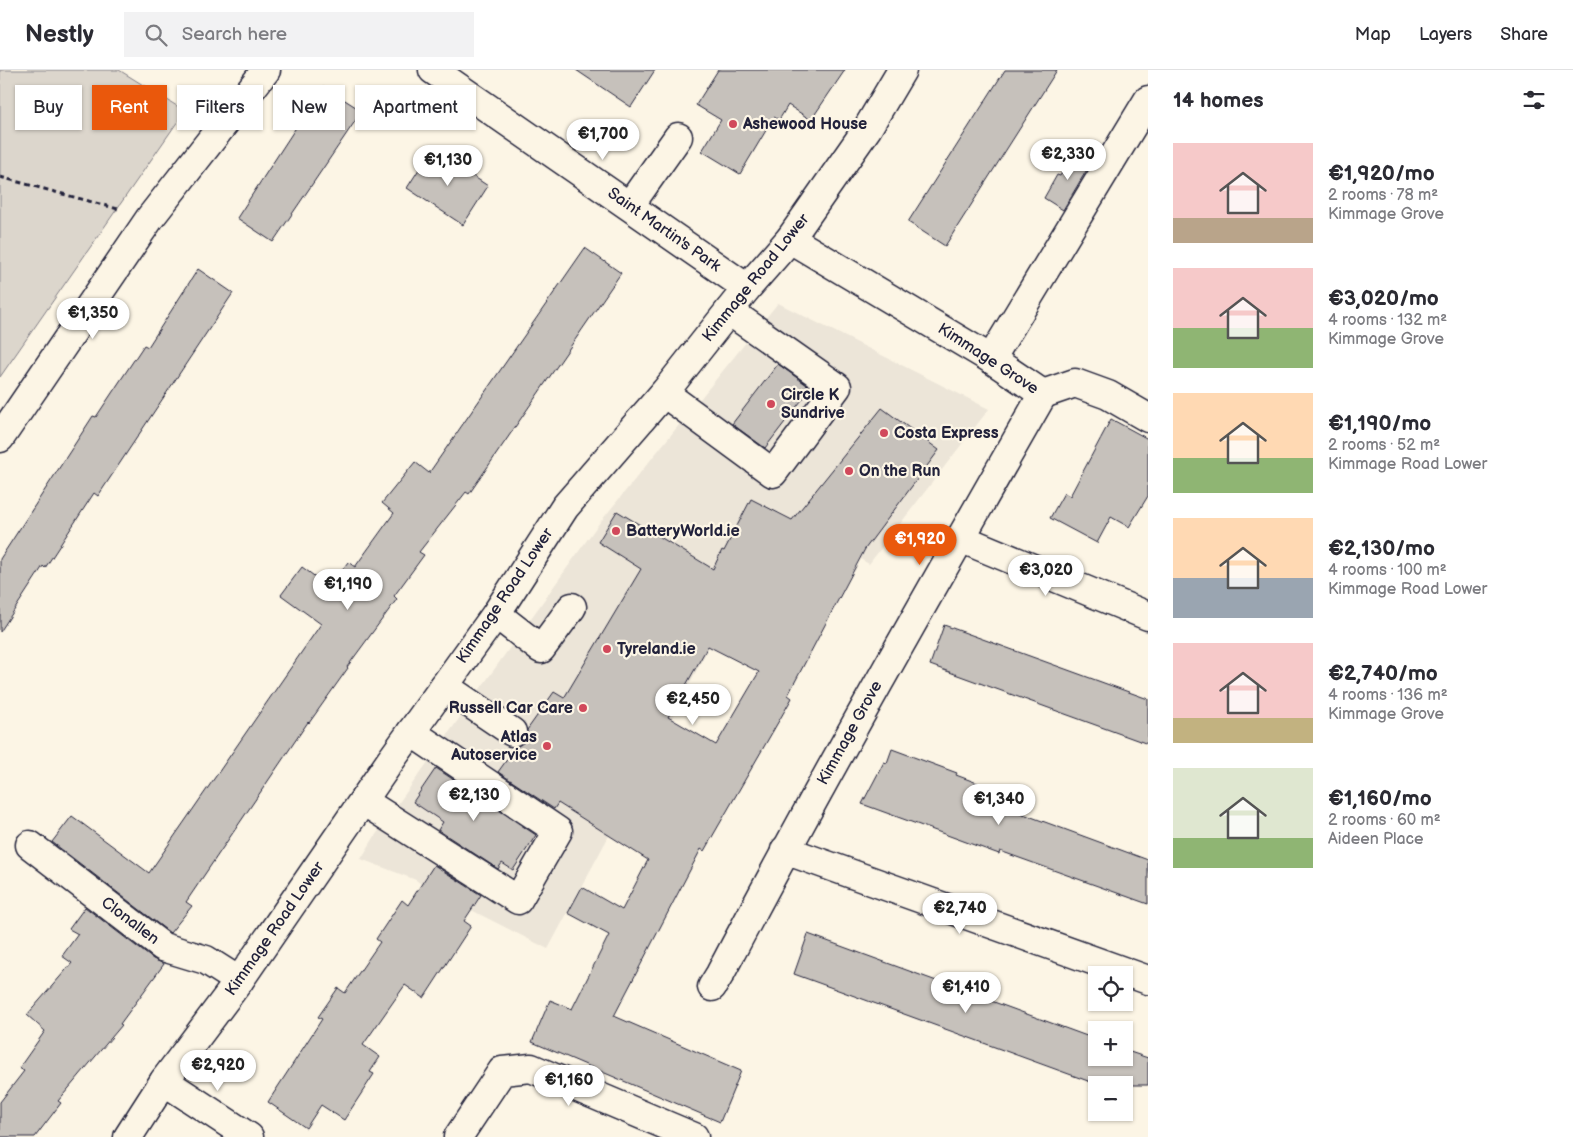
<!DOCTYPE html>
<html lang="en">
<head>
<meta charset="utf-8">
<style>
	:root { --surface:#fff; --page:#f2f2f3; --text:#2b2b33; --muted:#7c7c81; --line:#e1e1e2; --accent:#ea580c }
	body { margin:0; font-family:"Balsamiq Sans",sans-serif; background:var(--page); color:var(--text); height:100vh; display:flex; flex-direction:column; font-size:19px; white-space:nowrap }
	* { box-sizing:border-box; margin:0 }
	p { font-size:16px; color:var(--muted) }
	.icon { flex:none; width:28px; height:28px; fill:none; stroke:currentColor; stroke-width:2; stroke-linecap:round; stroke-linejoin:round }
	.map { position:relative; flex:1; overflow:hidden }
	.drawer { display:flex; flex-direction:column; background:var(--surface); width:425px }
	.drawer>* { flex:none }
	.hud { position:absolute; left:15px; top:15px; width:475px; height:45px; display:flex; gap:10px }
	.buttons { position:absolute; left:1088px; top:896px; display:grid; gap:10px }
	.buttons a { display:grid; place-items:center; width:45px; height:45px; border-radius:0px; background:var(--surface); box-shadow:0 1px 4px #0004; font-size:25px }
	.price { position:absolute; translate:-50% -42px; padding:0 11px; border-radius:18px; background:#fff; color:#222; font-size:16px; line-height:32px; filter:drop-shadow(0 1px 2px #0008) }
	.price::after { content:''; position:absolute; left:50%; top:30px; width:15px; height:11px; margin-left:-8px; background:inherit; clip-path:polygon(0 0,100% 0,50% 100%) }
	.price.current { background:var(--accent); color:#fff }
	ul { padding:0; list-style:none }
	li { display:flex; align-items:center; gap:15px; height:125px; padding:0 25px }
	li span { display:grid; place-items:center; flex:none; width:140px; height:100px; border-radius:0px; color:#555 }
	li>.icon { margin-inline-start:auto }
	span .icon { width:60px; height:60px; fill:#fffc; stroke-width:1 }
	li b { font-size:21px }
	h2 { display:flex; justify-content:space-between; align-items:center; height:60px; padding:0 25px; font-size:21px }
	.tag { padding:0 18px; border-radius:0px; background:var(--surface); box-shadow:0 1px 4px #0004; font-size:18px; line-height:45px }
	.tag.current { background:var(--accent); color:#fff }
	header { display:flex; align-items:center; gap:30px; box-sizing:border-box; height:70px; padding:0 25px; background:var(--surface); border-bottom:1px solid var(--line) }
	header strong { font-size:24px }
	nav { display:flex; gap:28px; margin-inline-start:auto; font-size:18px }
	.search { width:350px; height:45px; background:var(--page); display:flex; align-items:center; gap:12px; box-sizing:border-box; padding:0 18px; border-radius:0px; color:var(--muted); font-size:19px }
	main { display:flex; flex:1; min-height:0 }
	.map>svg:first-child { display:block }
</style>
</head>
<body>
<header>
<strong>Nestly</strong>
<div class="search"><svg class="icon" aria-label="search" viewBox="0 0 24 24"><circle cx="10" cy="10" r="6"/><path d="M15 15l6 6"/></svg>Search here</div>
<nav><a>Map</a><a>Layers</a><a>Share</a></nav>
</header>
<main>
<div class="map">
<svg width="1148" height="1067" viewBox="0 0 1148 1067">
	<rect width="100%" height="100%" fill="#fcf5e5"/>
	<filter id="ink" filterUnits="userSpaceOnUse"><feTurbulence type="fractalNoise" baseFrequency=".02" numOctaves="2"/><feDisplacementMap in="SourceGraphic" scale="10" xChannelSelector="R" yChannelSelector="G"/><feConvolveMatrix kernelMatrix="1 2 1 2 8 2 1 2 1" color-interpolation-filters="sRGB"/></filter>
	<g filter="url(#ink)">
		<path fill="#ece5d8" d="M778,233L989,339L869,494L779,442L661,669L548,879L422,815L416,810L361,789L375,766L597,456Z"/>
		<path fill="#dcd6cc" stroke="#7f7c84" d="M0,0H119L185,41L0,307Z"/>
		<g fill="#c6c1bb" stroke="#22223b" fill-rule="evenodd">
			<path d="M576,0H655L631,37Z"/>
			<path d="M718,0H845L811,50L788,35L779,50L774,47L740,104L702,81L721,50L696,35Z"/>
			<path d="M1005,0H1057L945,176L908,152Z"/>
			<path d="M323,16L362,41L273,172L237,148Z"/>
			<path d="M432,79L488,116L463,155L407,118Z"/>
			<path d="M1075,81L1092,91L1063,140L1044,128L1057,105L1060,106Z"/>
			<path d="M585,178L621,203L469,424L466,422L419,482L424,485L394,526L397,529L347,597L348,598L309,653L308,652L186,832L192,836L170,863L52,772L72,746L149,803L321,554L281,525L302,497L329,517L348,492L355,497L394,443L382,433L415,392L429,403Z"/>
			<path d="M198,199L233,223L98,426L94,423L45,498L43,496L0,562V489L93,346L96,347L144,275L148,277Z"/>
			<path d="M778,294L811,318L765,378L732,354Z"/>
			<path d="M882,338L939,380L865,479L788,625L792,628L704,781L701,779L614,946L741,1001L720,1052L532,972L550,930L572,939L609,865L568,843L582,817L622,840L648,790L558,733L554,739L498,702L516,677L525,671L527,660L554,622L564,628L641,499L598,472L617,441L713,499L722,480L724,481L751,429L792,450ZM708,576L759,602L716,675L668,647Z"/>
			<path d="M1111,349L1148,369V426L1129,457L1111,447L1097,473L1050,448L1064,423L1070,426Z"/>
			<path d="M944,555L1148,629V674L930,595Z"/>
			<path d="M892,679L957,703L956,705L980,714L976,724L1015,740V741L1148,790V834L1000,781L999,784L862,734L884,692L887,693Z"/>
			<path d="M436,698L536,765L513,800L502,793L498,799L438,760L443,752L413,732Z"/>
			<path d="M434,795L481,825L464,851L471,856L424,928L405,915L363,975L380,987L370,1002L374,1004L344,1050L321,1035L306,1058L268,1032L322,949L318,947L338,918L345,923L380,872L376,869L402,830L408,835Z"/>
			<path d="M85,837L153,889L164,894L120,954L122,955L58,1031L61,1033L35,1067H0V1032L24,1001L19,998L45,961L27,945L72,893L62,886L78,864L69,859Z"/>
			<path d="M808,864L1095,969L1096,988H1124V980L1148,988V1015H1099L794,904Z"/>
		</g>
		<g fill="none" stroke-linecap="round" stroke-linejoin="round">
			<defs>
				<g id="minor">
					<path d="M433,0L747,218"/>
					<path d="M630,135L678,67"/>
					<path d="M991,289L1148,30"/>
					<path d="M664,323L773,403L837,317L729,241"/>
					<path d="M1043,324L1075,313L1108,325L1148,348"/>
					<path d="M0,368L150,148L266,0"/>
					<path d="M960,468L1148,546"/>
					<path d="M496,544L541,579L572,537"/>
					<path d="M444,616L512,662"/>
					<path d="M363,731L518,830L558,761L411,662"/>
					<path d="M30,775L163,877L206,890L239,911"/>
					<path d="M785,780L1148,910"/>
					<path d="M712,917L720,904C823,708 933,516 1043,324L991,289L790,169"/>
					<path d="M164,1011L249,1067"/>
					<path d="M458,1067L502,1001L531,998L694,1067"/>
				</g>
				<path id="major" d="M128,1067L164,1011L239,911L391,690L496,544L565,437L664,323L747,218L790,169L867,59L902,0"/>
			</defs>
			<use href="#minor" stroke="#22223b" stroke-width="31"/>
			<use href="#major" stroke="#22223b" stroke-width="31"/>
			<path stroke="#22223b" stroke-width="3" stroke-dasharray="5 4" stroke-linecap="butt" d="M0,107L118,139"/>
			<use href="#minor" stroke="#fcf5e5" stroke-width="28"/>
			<use href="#major" stroke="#fcf5e5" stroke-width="28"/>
		</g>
	</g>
	<g fill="#d1495b" stroke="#fcf5e5" stroke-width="2">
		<circle cx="733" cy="54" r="5"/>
		<circle cx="771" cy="334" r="5"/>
		<circle cx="884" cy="363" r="5"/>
		<circle cx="849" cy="401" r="5"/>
		<circle cx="616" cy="461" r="5"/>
		<circle cx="607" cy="579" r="5"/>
		<circle cx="583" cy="638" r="5"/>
		<circle cx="547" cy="676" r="5"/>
	</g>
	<g text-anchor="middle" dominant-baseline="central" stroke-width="4.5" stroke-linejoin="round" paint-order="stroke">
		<g font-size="16" font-weight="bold" fill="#22223b" stroke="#fcf5e5" text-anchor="start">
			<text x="743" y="54">Ashewood House</text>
			<text x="781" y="325">Circle K<tspan x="781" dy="18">Sundrive</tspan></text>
			<text x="894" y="363">Costa Express</text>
			<text x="859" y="401">On the Run</text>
			<text x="626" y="461">BatteryWorld.ie</text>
			<text x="617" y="579">Tyreland.ie</text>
			<text x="573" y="638" text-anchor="end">Russell Car Care</text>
			<text x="537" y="667" text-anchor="end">Atlas<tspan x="537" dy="18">Autoservice</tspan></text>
		</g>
		<g font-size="16" fill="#22223b" stroke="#fcf5e5">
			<text transform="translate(664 160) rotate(35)">Saint Martin's Park</text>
			<text transform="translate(756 208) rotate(-51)">Kimmage Road Lower</text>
			<text transform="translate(988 289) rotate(33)">Kimmage Grove</text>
			<text transform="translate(505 526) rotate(-56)">Kimmage Road Lower</text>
			<text transform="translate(850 663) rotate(-61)">Kimmage Grove</text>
			<text transform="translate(130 851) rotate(37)">Clonallen</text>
			<text transform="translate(275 859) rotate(-55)">Kimmage Road Lower</text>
		</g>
	</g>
</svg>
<div class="buttons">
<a><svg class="icon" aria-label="locate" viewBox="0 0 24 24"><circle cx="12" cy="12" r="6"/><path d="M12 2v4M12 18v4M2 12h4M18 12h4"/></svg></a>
<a>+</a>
<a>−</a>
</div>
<b class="price" style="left:603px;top:91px">€1,700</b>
<b class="price" style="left:1068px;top:111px">€2,330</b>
<b class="price" style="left:448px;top:117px">€1,130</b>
<b class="price" style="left:93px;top:270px">€1,350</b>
<b class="price current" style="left:920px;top:496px">€1,920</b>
<b class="price" style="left:1046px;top:527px">€3,020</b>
<b class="price" style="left:348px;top:541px">€1,190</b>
<b class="price" style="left:693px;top:656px">€2,450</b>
<b class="price" style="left:474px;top:752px">€2,130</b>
<b class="price" style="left:999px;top:756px">€1,340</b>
<b class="price" style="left:960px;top:865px">€2,740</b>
<b class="price" style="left:966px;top:944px">€1,410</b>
<b class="price" style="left:218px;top:1022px">€2,920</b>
<b class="price" style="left:569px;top:1037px">€1,160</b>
<div class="hud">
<a class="tag">Buy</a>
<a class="tag current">Rent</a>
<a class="tag">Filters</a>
<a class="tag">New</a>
<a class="tag">Apartment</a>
</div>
</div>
<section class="drawer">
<h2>14 homes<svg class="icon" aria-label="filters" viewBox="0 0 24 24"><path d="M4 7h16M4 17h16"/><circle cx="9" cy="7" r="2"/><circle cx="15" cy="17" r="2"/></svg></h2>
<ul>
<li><span style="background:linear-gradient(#f6c9c9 75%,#b9a48a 0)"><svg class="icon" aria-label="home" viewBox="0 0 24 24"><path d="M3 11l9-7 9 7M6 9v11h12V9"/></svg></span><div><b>€1,920/mo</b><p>2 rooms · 78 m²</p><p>Kimmage Grove</p></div></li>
<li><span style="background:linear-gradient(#f6c9c9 60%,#8fb573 0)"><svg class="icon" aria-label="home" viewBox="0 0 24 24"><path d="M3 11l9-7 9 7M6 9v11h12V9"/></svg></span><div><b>€3,020/mo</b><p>4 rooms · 132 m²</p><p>Kimmage Grove</p></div></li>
<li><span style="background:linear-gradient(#ffd9b3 65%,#8fb573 0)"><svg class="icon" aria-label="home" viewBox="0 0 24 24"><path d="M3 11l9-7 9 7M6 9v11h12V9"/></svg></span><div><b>€1,190/mo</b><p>2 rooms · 52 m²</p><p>Kimmage Road Lower</p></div></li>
<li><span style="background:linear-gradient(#ffd9b3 60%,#9aa5b1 0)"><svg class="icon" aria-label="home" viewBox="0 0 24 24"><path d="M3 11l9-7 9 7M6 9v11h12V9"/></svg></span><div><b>€2,130/mo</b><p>4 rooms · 100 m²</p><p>Kimmage Road Lower</p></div></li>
<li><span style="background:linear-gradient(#f6c9c9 75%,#c2b280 0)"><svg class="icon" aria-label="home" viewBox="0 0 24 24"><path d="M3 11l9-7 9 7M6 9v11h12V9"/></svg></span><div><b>€2,740/mo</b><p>4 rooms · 136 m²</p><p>Kimmage Grove</p></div></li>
<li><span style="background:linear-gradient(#dfe7d0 70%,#8fb573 0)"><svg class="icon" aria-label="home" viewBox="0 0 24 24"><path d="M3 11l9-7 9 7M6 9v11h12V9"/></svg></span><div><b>€1,160/mo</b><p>2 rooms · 60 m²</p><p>Aideen Place</p></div></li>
</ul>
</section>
</main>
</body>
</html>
